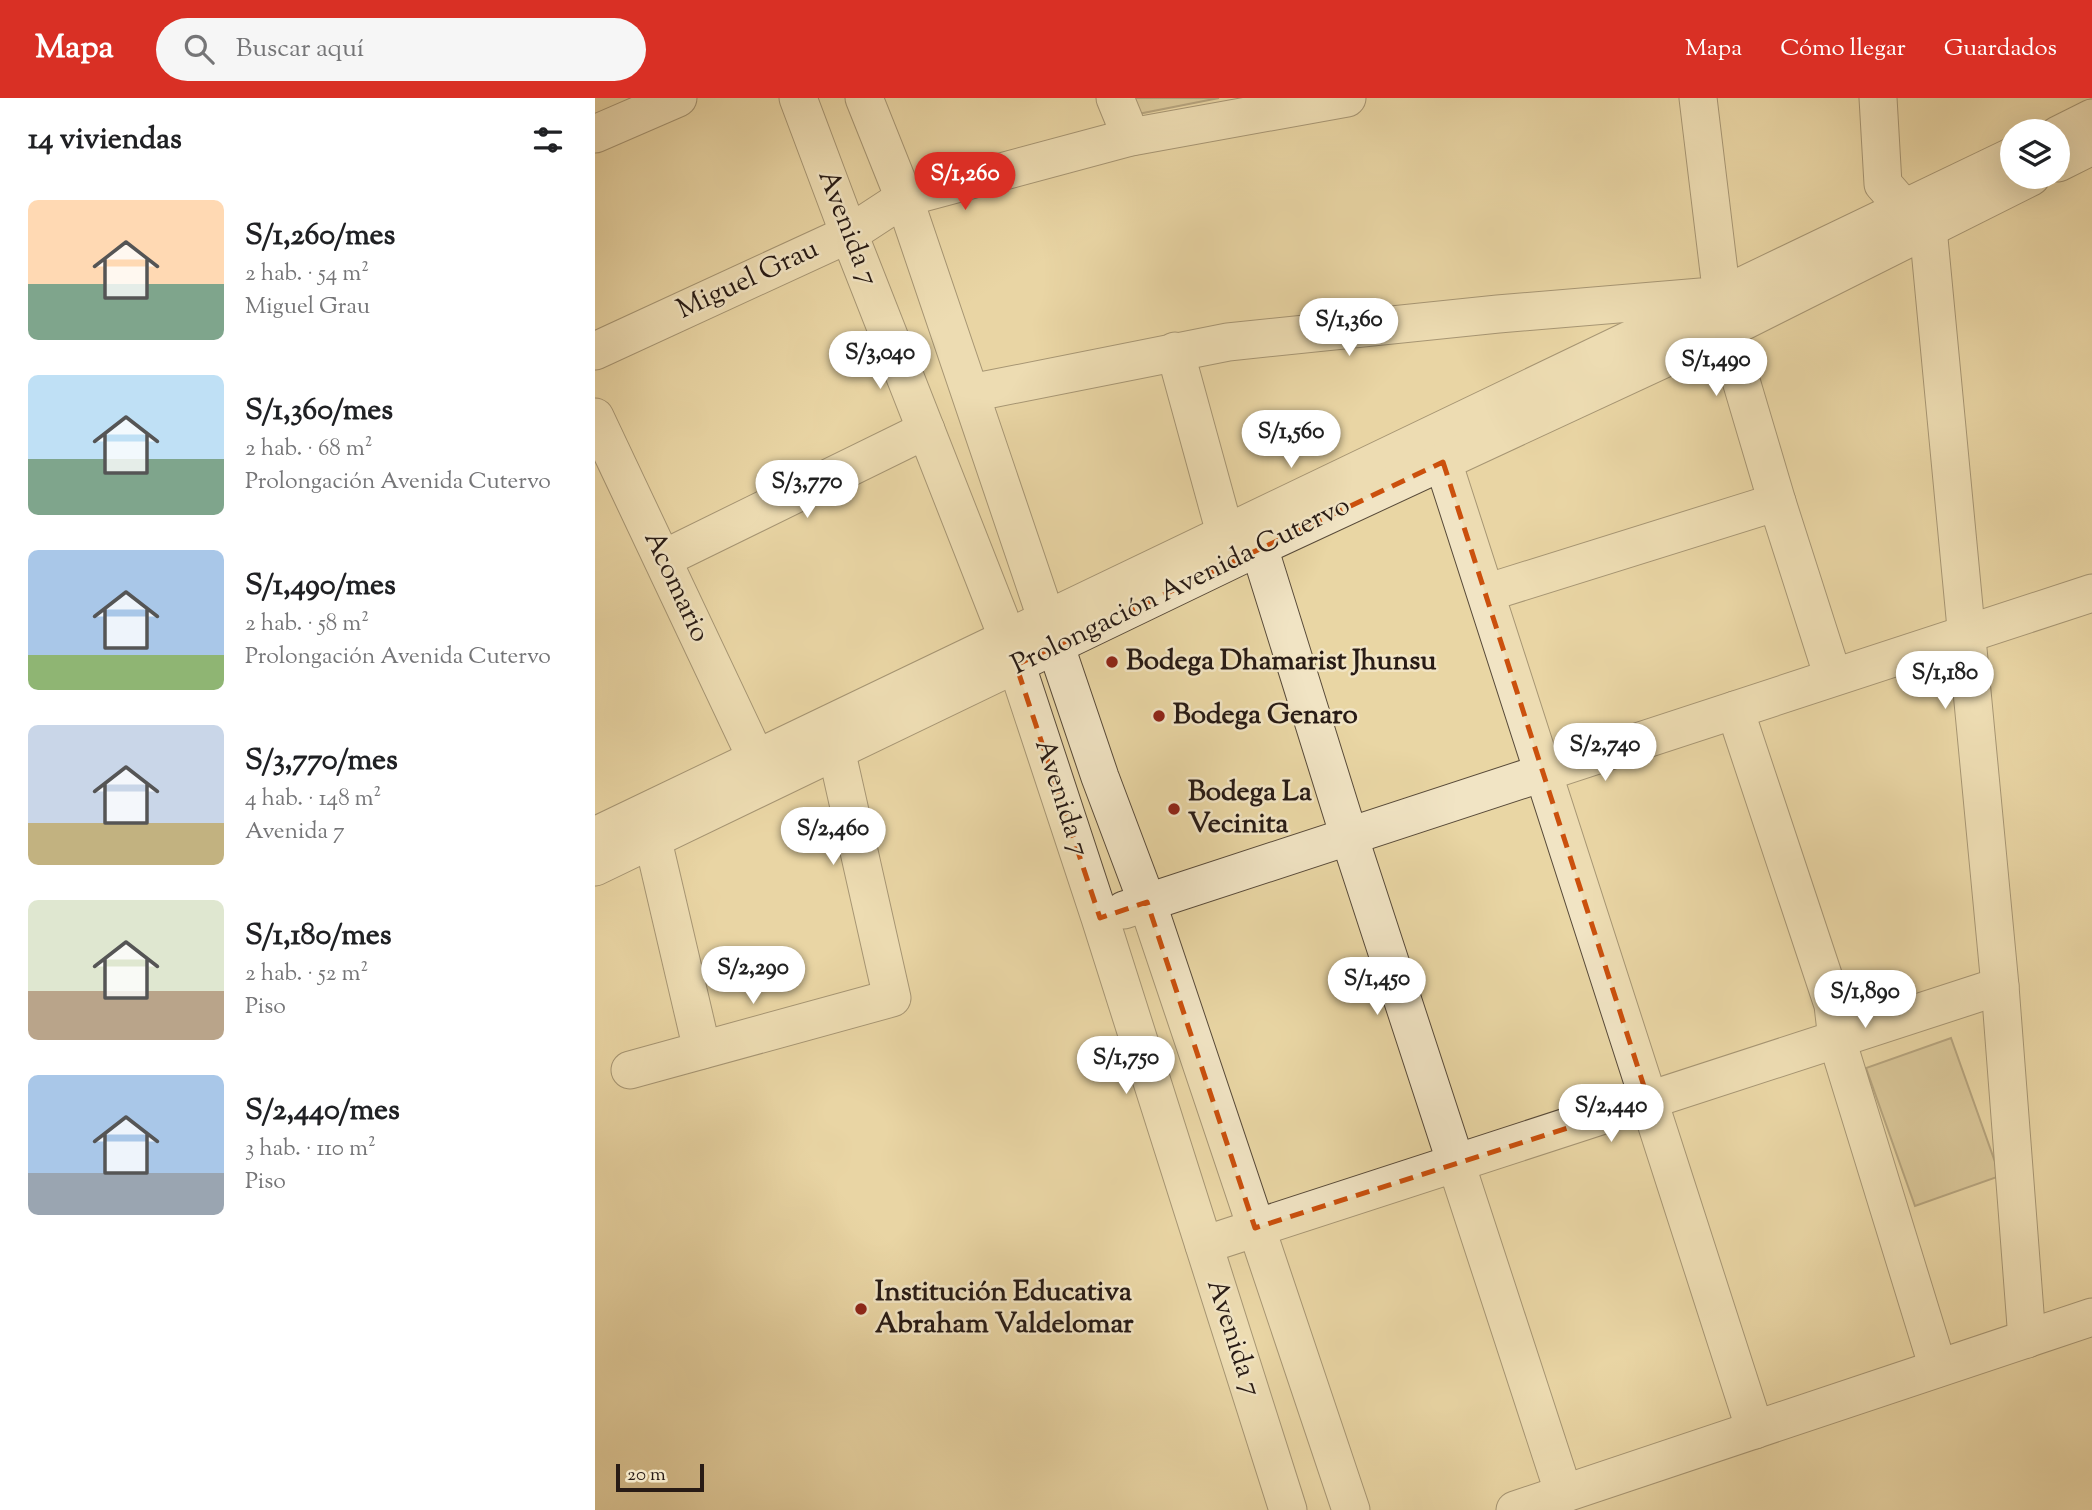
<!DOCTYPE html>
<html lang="es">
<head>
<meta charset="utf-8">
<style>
	:root { --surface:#fff; --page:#f6f6f6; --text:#202124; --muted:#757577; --accent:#d93025 }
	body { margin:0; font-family:"Sorts Mill Goudy",serif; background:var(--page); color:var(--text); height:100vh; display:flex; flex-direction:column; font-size:26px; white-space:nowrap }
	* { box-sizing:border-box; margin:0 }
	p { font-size:23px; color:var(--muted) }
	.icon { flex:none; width:38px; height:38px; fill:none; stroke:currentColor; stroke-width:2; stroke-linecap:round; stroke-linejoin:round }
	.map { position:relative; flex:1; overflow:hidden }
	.panel { display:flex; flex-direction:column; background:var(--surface); width:595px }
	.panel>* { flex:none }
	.fabs { position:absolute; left:1405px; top:21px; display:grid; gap:14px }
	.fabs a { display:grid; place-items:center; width:70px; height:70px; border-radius:50%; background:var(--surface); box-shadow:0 7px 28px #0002; font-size:35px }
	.scale { position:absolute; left:21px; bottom:18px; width:88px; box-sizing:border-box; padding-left:7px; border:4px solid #281b15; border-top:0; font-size:19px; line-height:24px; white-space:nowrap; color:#281b15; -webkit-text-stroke:5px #f1e4c4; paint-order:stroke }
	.price { position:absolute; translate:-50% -60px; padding:0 16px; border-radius:24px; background:#fff; color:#222; font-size:23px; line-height:46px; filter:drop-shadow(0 2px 4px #0008) }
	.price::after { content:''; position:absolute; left:50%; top:42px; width:21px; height:16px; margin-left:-10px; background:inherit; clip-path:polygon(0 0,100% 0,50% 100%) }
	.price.active { background:var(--accent); color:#fff }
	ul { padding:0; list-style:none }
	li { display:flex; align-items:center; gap:21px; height:175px; padding:0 28px }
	li span { display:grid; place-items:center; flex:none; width:196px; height:140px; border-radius:10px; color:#555 }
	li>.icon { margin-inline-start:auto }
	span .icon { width:84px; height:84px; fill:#fffc; stroke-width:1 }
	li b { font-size:30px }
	h2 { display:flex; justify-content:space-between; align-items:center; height:84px; padding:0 28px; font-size:30px }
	header { display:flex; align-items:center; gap:42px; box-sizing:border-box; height:98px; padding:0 35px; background:var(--accent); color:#fff }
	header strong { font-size:33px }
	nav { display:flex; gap:38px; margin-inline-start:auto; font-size:24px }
	.search { width:490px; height:63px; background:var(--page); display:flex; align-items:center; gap:18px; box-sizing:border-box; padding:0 24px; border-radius:38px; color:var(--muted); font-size:26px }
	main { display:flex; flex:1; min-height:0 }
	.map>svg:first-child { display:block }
</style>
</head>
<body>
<header>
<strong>Mapa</strong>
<div class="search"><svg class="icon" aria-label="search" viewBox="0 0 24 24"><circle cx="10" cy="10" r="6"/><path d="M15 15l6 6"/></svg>Buscar aquí</div>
<nav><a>Mapa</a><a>Cómo llegar</a><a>Guardados</a></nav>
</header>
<main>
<section class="panel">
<h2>14 viviendas<svg class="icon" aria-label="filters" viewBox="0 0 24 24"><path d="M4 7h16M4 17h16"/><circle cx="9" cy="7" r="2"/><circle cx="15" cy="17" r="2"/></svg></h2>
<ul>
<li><span style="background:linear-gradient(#ffd9b3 60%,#7fa58c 0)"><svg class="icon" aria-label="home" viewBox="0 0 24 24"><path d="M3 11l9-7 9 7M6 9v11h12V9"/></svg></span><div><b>S/1,260/mes</b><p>2 hab. · 54 m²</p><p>Miguel Grau</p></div></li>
<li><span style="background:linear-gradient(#bfe0f5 60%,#7fa58c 0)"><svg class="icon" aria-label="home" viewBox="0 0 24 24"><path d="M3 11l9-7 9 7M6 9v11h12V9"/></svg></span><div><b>S/1,360/mes</b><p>2 hab. · 68 m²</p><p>Prolongación Avenida Cutervo</p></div></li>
<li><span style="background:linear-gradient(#a9c7e8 75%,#8fb573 0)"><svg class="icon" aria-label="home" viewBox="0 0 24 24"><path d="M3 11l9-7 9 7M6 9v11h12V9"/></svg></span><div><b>S/1,490/mes</b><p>2 hab. · 58 m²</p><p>Prolongación Avenida Cutervo</p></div></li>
<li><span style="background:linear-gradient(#c9d6e8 70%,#c2b280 0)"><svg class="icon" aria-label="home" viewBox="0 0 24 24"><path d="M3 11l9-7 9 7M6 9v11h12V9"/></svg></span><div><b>S/3,770/mes</b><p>4 hab. · 148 m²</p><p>Avenida 7</p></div></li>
<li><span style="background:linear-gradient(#dfe7d0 65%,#b9a48a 0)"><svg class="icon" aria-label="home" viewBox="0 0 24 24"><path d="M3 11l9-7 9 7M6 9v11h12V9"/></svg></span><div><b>S/1,180/mes</b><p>2 hab. · 52 m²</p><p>Piso</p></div></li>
<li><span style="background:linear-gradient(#a9c7e8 70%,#9aa5b1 0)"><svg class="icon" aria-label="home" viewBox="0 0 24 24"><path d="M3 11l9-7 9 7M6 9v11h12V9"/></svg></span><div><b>S/2,440/mes</b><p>3 hab. · 110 m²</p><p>Piso</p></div></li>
</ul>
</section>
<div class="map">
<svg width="1497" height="1412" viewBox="0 0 1497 1412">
	<rect width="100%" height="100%" fill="#e9d6a4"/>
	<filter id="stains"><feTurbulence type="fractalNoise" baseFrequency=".00286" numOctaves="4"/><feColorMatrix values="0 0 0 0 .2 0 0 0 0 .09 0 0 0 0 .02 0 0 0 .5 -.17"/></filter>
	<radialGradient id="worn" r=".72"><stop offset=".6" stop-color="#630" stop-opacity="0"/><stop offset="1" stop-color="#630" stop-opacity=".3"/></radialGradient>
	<g fill="#c8b68c" stroke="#786850" stroke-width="2">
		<path d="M537,0H624L543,16Z"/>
		<path d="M1356,940L1405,1078L1320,1108L1271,970Z"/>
	</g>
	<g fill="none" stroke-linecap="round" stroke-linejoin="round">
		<defs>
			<g id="minor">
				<path d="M203,0L254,136L413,541L505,820L693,1412"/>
				<path d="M269,0L309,100L505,679L552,804L756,1412"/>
				<path d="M520,0L536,39"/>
				<path d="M1103,0L1131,232L1182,404L1238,579"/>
				<path d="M1283,0L1288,86L1309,110L1333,130L1405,888L1432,1241"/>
				<path d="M0,36L83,0"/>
				<path d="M1463,37L1497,20"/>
				<path d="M1463,65L1497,48"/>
				<path d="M0,253L254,136L309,100L536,39L752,0"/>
				<path d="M580,253L630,435"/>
				<path d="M376,295L633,244L903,216L1106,199"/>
				<path d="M0,319L161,660"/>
				<path d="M840,339L1160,1332"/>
				<path d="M657,427L754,738L969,1396"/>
				<path d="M68,461L331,332"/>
				<path d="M891,495L1182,404"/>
				<path d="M1140,612L1238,907L1242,942L1343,1270"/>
				<path d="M52,717L107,952"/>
				<path d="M0,738L1418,58"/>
				<path d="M0,769L664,449L1131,232L1436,79"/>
				<path d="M529,812L1497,495"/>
				<path d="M35,972L297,900L236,629"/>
				<path d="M609,1147L1405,888"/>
				<path d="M920,1412L1497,1219"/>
			</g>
		</defs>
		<use href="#minor" stroke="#584a39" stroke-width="39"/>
		<use href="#minor" stroke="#f1e4c4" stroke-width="37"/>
	</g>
	<path d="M0 0H1497V1412H0ZM848,364L1054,1004L660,1130L552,804L505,820L421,567Z" fill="#e9d6a4" fill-opacity=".55" fill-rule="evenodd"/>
	<path fill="none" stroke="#cb500d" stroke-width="5" stroke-dasharray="14 9" stroke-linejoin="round" d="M848,364L1054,1004L660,1130L552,804L505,820L421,567Z"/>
	<g fill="#8f2418" stroke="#f1e4c4" stroke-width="2.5">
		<circle cx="517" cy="564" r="7"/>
		<circle cx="564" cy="618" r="7"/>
		<circle cx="579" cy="711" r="7"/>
		<circle cx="266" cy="1211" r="7"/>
	</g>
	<g text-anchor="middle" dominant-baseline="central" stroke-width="5" stroke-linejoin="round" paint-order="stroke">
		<g font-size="28" fill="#281b15" stroke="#f1e4c4">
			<text transform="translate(252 130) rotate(69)">Avenida 7</text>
			<text transform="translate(153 182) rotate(-25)">Miguel Grau</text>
			<text transform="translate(586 488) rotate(-26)">Prolongación Avenida Cutervo</text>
			<text transform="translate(81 489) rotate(65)">Acomario</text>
			<text transform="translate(466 700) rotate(72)">Avenida 7</text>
			<text transform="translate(638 1240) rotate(72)">Avenida 7</text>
		</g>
		<g font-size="28" font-weight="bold" fill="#281b15" stroke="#f1e4c4" text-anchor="start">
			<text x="531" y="564">Bodega Dhamarist Jhunsu</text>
			<text x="578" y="618">Bodega Genaro</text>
			<text x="593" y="695">Bodega La<tspan x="593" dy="32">Vecinita</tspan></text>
			<text x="280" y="1195">Institución Educativa<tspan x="280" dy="32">Abraham Valdelomar</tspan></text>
		</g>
	</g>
	<rect width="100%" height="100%" filter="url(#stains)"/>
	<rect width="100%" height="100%" fill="url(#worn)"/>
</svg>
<div class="fabs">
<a><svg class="icon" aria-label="layers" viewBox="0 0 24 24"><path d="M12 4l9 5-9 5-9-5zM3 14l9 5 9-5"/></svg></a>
</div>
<div class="scale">20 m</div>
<b class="price active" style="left:370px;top:114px">S/1,260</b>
<b class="price" style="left:754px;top:260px">S/1,360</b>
<b class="price" style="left:285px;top:293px">S/3,040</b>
<b class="price" style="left:1121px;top:300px">S/1,490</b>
<b class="price" style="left:696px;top:372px">S/1,560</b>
<b class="price" style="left:212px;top:422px">S/3,770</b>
<b class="price" style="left:1350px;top:613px">S/1,180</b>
<b class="price" style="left:1010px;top:685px">S/2,740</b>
<b class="price" style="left:238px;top:769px">S/2,460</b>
<b class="price" style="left:158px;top:908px">S/2,290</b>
<b class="price" style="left:782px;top:919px">S/1,450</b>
<b class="price" style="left:1270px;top:932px">S/1,890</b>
<b class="price" style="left:531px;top:998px">S/1,750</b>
<b class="price" style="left:1016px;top:1046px">S/2,440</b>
</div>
</main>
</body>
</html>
